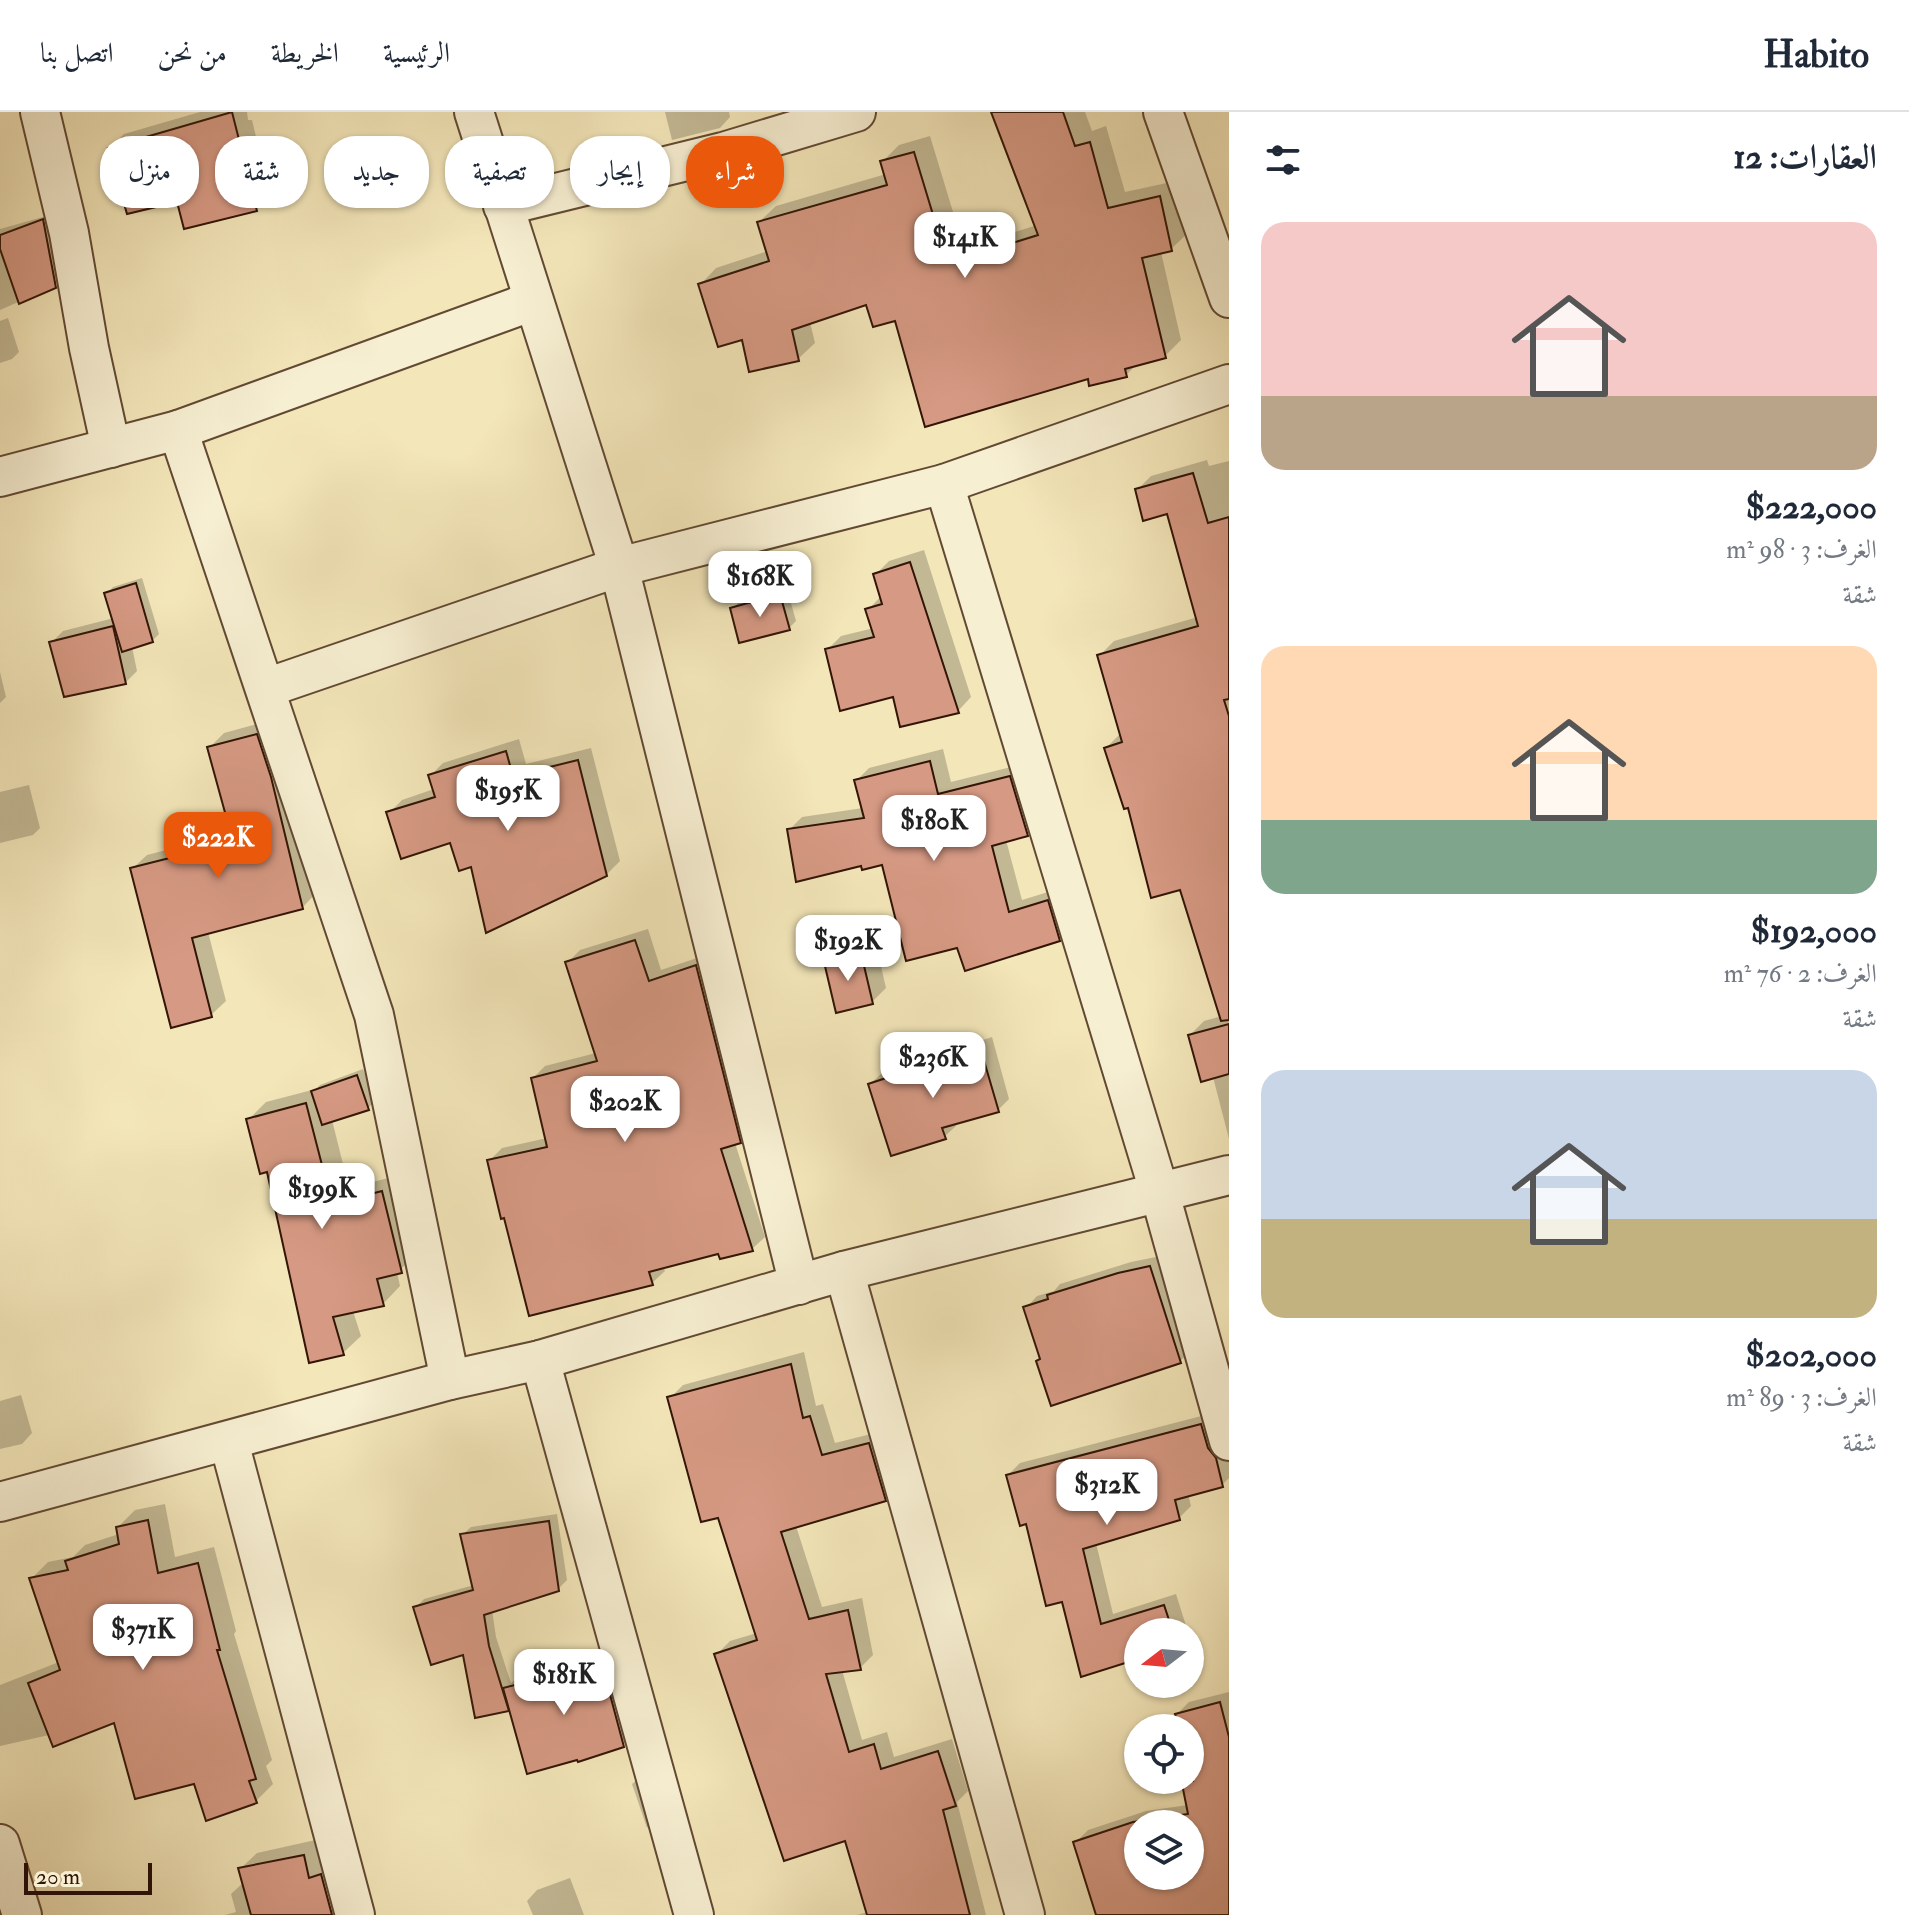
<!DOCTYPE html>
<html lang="ar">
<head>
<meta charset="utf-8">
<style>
	:root { --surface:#fff; --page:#f6f6f7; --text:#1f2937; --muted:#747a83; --line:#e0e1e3; --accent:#ea580c }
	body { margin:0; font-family:"IM FELL Double Pica",Amiri,serif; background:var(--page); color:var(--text); direction:rtl; height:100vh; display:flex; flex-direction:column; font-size:30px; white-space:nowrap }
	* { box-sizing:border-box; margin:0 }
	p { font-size:26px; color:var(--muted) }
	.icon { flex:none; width:44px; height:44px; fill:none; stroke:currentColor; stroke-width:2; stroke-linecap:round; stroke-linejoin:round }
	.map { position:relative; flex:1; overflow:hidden; direction:ltr }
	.sheet { display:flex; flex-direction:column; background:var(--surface); width:680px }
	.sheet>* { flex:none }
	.guide { position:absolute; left:24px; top:24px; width:760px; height:72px; direction:rtl; display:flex; gap:16px }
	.needle { width:52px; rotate:254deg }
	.buttons { position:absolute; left:1124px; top:1506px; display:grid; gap:16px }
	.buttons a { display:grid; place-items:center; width:80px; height:80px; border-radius:50%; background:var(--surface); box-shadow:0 2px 6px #0004; font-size:40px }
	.scale { position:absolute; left:24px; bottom:20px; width:128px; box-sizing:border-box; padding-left:8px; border:4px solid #321506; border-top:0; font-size:22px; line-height:28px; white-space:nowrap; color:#321506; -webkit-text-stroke:6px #f7efd2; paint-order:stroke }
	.price { position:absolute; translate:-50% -68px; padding:0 18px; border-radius:16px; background:#fff; color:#222; font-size:26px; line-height:52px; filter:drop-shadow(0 2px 4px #0008) }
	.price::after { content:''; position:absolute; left:50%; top:48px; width:24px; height:18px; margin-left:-12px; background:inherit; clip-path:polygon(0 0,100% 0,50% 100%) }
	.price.active { background:var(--accent); color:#fff }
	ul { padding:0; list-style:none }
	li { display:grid; align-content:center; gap:16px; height:424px; padding:0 32px }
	li span { display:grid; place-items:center; height:248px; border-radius:24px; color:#555 }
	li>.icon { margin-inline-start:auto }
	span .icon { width:144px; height:144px; fill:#fffc; stroke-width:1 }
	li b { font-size:34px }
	h2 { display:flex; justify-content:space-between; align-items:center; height:96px; padding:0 32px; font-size:34px }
	.pill { padding:0 28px; border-radius:32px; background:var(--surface); box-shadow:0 2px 6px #0004; font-size:28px; line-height:72px }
	.pill.active { background:var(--accent); color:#fff }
	header { display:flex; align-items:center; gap:48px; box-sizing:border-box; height:112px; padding:0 40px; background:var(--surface); border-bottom:2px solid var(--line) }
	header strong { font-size:38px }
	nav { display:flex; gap:44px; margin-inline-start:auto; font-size:28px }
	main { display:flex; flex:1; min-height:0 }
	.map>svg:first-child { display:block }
</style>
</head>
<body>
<header>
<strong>Habito</strong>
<nav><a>الرئيسية</a><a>الخريطة</a><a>من نحن</a><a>اتصل بنا</a></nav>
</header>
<main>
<section class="sheet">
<h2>العقارات: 12<svg class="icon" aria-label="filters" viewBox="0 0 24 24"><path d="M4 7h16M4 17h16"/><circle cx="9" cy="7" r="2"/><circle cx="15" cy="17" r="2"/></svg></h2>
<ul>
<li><span style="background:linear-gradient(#f6c9c9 70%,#b9a48a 0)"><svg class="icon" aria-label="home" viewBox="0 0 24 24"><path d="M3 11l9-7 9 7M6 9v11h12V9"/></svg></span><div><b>$222,000</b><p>الغرف: 3 · 98 m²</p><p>شقة</p></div></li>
<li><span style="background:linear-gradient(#ffd9b3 70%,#7fa58c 0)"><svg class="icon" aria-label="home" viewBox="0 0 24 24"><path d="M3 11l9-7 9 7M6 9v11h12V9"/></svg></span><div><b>$192,000</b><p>الغرف: 2 · 76 m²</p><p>شقة</p></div></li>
<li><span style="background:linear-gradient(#c9d6e8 60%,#c2b280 0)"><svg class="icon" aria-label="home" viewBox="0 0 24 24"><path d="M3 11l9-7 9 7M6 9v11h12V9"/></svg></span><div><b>$202,000</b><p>الغرف: 3 · 89 m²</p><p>شقة</p></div></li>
</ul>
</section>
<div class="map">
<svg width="1229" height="1803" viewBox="0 0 1229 1803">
	<rect width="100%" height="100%" fill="#f3e6b9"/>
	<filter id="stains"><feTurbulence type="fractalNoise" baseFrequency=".0025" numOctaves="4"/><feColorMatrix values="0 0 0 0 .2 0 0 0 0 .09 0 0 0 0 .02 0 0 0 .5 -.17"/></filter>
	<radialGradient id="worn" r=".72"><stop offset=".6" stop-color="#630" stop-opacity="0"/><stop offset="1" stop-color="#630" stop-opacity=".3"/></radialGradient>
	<g fill="#0003" fill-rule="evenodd">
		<path d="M200,0H247L248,8H252L270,83L256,97L179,88L110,36L124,22Z"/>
		<path d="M665,0H729L730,5L720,16L672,28Z"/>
		<path d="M993,0H1085L1092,19L1106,14L1125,80L1176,69L1188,121L1171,137L1161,140L1181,228L1165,244L1138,251L1126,263L1089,265L868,191L810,210L815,231L798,247L743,225L700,173L716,156L768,139L759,110L776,94L886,62L882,50L899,33L930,24L960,123L977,119L980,131L1037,113Z"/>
		<path d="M50,103L62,167L55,174L0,198V117Z"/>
		<path d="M8,206L19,240L12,247L0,251V209Z"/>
		<path d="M1207,348L1209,354L1229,349V1027L1213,965L1190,923L1204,909L1222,904L1181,776L1129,694L1106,636L1120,622L1100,543L1114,529L1198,505L1169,400L1137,378L1151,364Z"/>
		<path d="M924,438L971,585L958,599L894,583L827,538L841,524L874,516L868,498L882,483L875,463L889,449Z"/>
		<path d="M142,466L159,522L152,529L132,535L137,559L125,571L51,531L63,519L114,506L106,482L113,475Z"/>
		<path d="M787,477L796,509L789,516L732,497L739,490Z"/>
		<path d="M0,560L6,585L0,591Z"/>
		<path d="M271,608L316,781L302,796L208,820L226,889L211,903L132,757L147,743L232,721L209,636L224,621Z"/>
		<path d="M519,627L526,652L591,636L620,749L606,763L472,753L451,729L389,701L402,688L434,677L430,664L443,651Z"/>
		<path d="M943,637L951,670L1023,652L1040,710L1027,723L1006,728L1022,788L1061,776L1072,814L1059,827L958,833L883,750L862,752L789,718L802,705L863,696L856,669L869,656Z"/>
		<path d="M29,673L40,716L33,723L0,731V680Z"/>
		<path d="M648,817L661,858L709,842L752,1017L735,1031L765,1125L752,1137L720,1140L663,1154L665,1159L652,1171L490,1048L502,1036L547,1026L533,966L545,954L596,941L567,851L580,838Z"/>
		<path d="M875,828L886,876L872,890L826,850L840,836Z"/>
		<path d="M992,925L1009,987L998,998L955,1011L956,1014L944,1025L870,972L882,961Z"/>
		<path d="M363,957L375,989L368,996L332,1008L349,1076L400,1063L418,1142L397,1160L400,1174L383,1192L353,1199L361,1224L343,1241L248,1008L266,990L316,977L320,973Z"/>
		<path d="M1161,1144L1192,1238L1180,1249L1026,1196L1037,1184L1054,1179L1060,1172L1131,1150Z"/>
		<path d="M804,1240L816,1294L823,1292L835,1331L883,1319L898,1373L885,1387L796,1414L822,1495L862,1486L873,1543L860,1556L842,1558L862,1628L887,1620L894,1645L952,1627L968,1679L957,1690L986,1803H857L868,1800L846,1727L716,1543L730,1529L757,1521L719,1404L670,1286L683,1273Z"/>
		<path d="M21,1283L32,1321L22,1332L0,1337V1289Z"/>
		<path d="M1213,1301L1229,1342V1366L1222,1373L1188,1382L1191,1394L1179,1406L1096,1431L1113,1502L1176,1482L1188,1520H1138V1545L1064,1488L1008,1363L1020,1351Z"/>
		<path d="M165,1392L175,1445L214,1435L236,1519L234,1522L272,1648L266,1654L273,1672L256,1689L195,1669L116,1608L0,1634V1573L59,1550L31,1467L48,1450L73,1445L85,1433L119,1422L118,1415L135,1398Z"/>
		<path d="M557,1402L567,1468L558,1477L492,1498L496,1525L511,1571L517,1566L570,1552L577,1544L611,1535L635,1622L623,1633L511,1595L508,1597L465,1540L415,1496L424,1487L474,1473L462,1423L471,1415Z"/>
		<path d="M1229,1580V1799L1213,1803H1096L1075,1731L1088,1718L1146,1699L1188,1693L1184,1673L1194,1663L1190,1650V1616H1181L1177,1602L1189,1590ZM1138,1712H1190V1764H1138Z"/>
		<path d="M639,1666L654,1710L647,1716L632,1672Z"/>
		<path d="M320,1727L356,1803H225L236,1800L231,1782L244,1770L240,1757L257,1741Z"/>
		<path d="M570,1766L584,1803H533L527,1789L537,1778Z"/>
	</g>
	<g fill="#d69983" stroke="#321506" stroke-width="2" fill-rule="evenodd">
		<path d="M232,0L257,99L184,117L177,90L127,102L108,36Z"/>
		<path d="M991,0H1063L1075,34L1090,30L1108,96L1160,84L1172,139L1142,146L1166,246L1125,257L1127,265L1089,274L1088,267L925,315L895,209L873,215L866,193L792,218L799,249L749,260L742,228L718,235L698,172L769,149L757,110L887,73L880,49L914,40L944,139L960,134L964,146L1038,123Z"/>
		<path d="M43,107L56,176L19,192L0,137V123Z"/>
		<path d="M1193,361L1208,411L1229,405V587L1224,588L1229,604V908L1221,909L1180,778L1151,786L1128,696L1124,697L1104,636L1122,630L1097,543L1198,514L1167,402L1143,409L1135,377Z"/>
		<path d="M910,450L959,601L900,615L893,585L840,599L825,537L874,525L865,497L882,492L873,462Z"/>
		<path d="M136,471L153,530L122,540L104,481Z"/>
		<path d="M780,482L790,518L739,531L730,496Z"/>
		<path d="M113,514L126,572L64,585L49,530Z"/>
		<path d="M257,622L271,665L303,797L192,826L212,905L171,916L130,756L225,732L224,728L232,726L207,635Z"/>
		<path d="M506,639L513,664L578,648L607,764L486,821L471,755L459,759L450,731L401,747L386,700L435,685L428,663Z"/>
		<path d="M930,649L938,682L1010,664L1028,724L992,734L1009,800L1048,788L1060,829L965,859L957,836L906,849L882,753L862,758L861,754L796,770L787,717L864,706L854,668Z"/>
		<path d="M635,828L649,869L696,853L741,1031L721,1037L753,1139L720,1147L718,1142L649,1160L653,1173L529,1204L504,1106L501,1107L487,1048L547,1035L531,966L597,949L565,850Z"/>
		<path d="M861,841L873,892L836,901L824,850Z"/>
		<path d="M1229,912V962L1201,970L1188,923Z"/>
		<path d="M980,935L999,1000L942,1016L946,1027L891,1044L868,972Z"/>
		<path d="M357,963L369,998L322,1013L311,979Z"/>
		<path d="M306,991L332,1092L382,1079L402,1161L377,1167L384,1194L333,1205L344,1243L309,1251L267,1060L260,1062L246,1007Z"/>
		<path d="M1150,1154L1181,1251L1051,1294L1036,1249L1040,1247L1023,1195L1048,1187L1047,1183L1118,1161Z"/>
		<path d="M791,1252L803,1306L810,1304L822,1343L869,1331L886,1389L781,1420L809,1507L848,1498L861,1558L826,1562L849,1640L874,1632L881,1657L938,1639L956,1694L943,1698L970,1803H867L845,1729L784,1749L714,1542L757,1528L718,1406L701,1410L667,1285Z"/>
		<path d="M1201,1312L1208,1336L1216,1346L1223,1375L1175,1388L1180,1408L1083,1437L1101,1512L1164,1493L1173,1520H1138V1547L1081,1565L1062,1490L1046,1494L1026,1412L1020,1414L1006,1363Z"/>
		<path d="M148,1408L158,1461L198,1451L220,1538H217L256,1667L249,1669L257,1691L206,1709L194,1672L135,1687L114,1611L53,1635L28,1571L60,1558L29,1466L68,1458L65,1449L119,1432L116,1415Z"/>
		<path d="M549,1409L559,1479L484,1503L489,1534L509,1599L475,1606L463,1543L431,1553L413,1495L473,1478L460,1422Z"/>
		<path d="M600,1545L624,1635L578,1650L577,1648L527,1662L503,1576L566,1560L564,1555Z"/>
		<path d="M1220,1590L1229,1625V1803H1096L1073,1730L1133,1710L1188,1702L1182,1672L1193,1669L1190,1658V1616H1179L1175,1602ZM1138,1712H1190V1764H1138Z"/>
		<path d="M304,1743L309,1766L321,1762L332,1803H251L238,1756Z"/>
	</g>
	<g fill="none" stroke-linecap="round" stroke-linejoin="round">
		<defs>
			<g id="street">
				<path d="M40,0L69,121L89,236L111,336"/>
				<path d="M474,0L619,455L799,1173"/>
				<path d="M1163,0L1229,186"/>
				<path d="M503,94L723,40L856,0"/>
				<path d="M178,318L374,903L450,1268"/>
				<path d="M0,365L178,318L533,189"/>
				<path d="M944,372L1160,1082L1229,1329"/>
				<path d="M266,576L619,455L944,372L1229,272"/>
				<path d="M844,1159L1025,1803"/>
				<path d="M540,1248L694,1803"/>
				<path d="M229,1330L355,1803"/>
				<path d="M0,1390L450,1268L540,1248L844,1159L1229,1063"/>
				<path d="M0,1732L22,1803"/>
			</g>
		</defs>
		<use href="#street" stroke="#624933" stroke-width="42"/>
		<use href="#street" stroke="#f7efd2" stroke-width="38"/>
	</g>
	<rect width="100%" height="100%" filter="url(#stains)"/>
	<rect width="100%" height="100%" fill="url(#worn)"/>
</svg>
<div class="buttons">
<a><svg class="needle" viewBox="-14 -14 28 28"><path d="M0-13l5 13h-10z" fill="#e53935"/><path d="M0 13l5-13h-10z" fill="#747a83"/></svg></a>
<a><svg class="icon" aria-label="locate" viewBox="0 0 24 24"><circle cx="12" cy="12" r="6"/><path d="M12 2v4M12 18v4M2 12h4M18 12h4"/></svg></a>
<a><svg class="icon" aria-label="layers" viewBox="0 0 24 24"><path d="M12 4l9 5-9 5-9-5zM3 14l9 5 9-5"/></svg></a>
</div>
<div class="scale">20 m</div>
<b class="price" style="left:965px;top:168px">$141K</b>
<b class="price" style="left:760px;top:507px">$168K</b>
<b class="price" style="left:508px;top:721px">$195K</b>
<b class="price" style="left:934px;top:751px">$180K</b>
<b class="price active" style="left:218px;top:768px">$222K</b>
<b class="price" style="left:848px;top:871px">$192K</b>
<b class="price" style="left:933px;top:988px">$236K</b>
<b class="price" style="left:625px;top:1032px">$202K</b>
<b class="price" style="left:322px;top:1119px">$199K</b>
<b class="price" style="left:1107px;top:1415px">$312K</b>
<b class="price" style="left:143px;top:1560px">$371K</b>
<b class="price" style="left:564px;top:1605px">$181K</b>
<div class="guide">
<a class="pill active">شراء</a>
<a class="pill">إيجار</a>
<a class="pill">تصفية</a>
<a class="pill">جديد</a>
<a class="pill">شقة</a>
<a class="pill">منزل</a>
</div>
</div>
</main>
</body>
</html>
